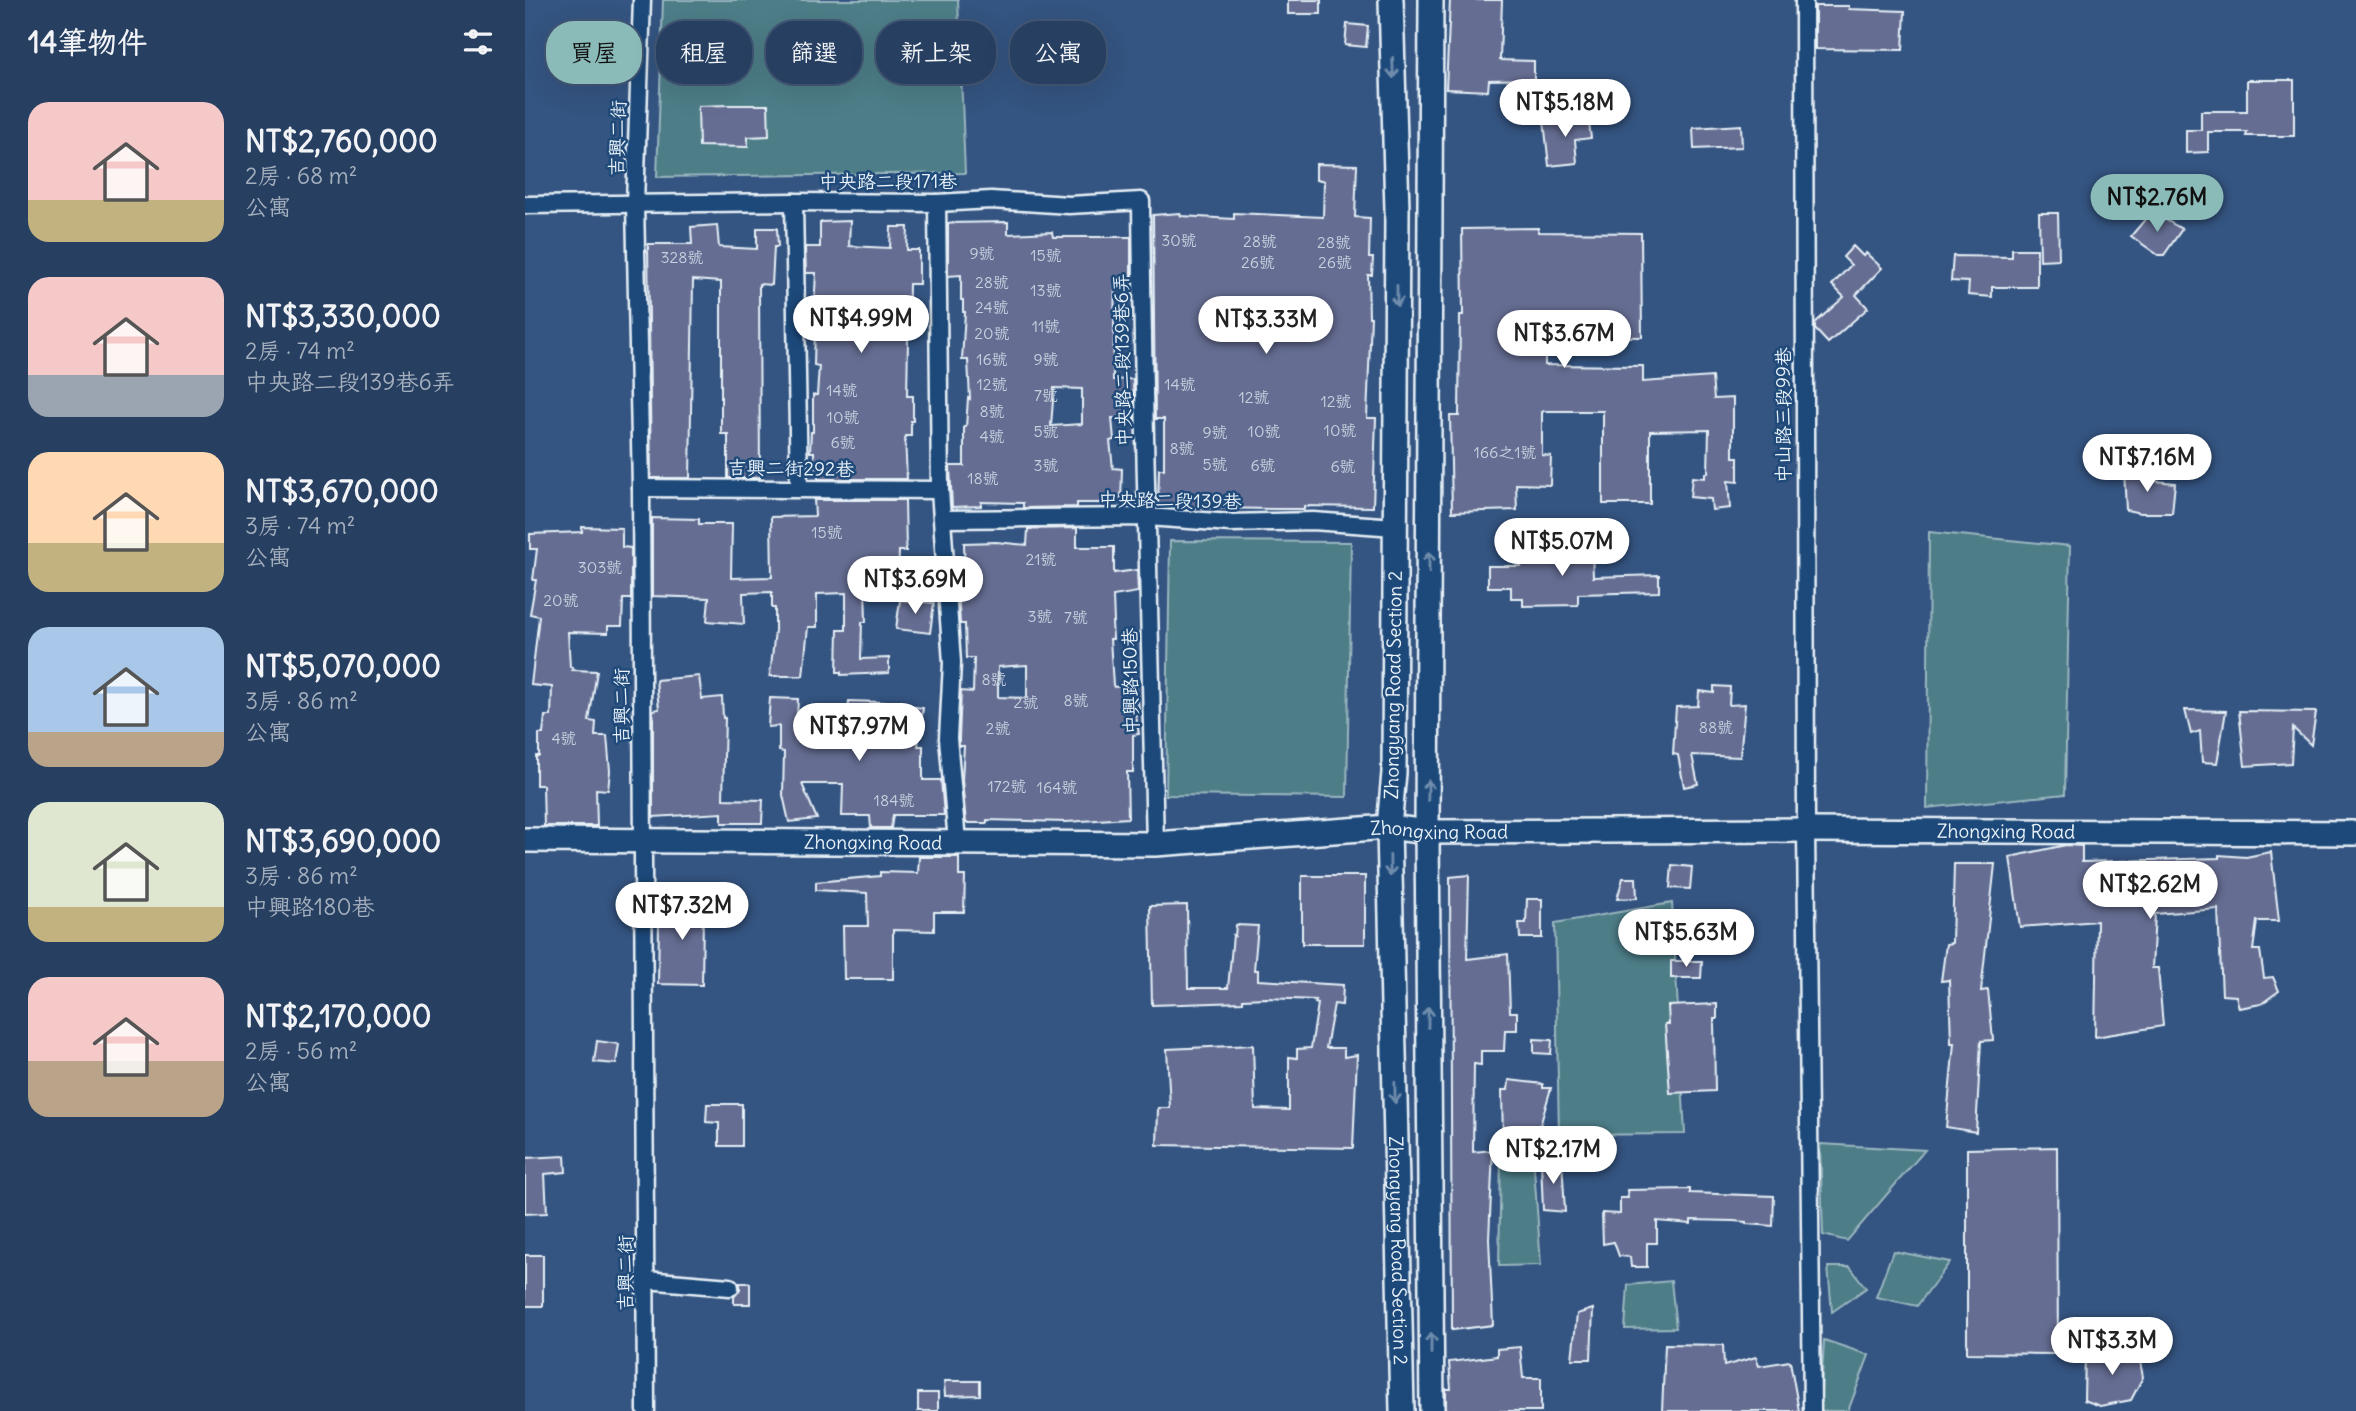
<!DOCTYPE html>
<html lang="zh-TW">
<head>
<meta charset="utf-8">
<style>
	:root { --surface:#273f61; --page:#334a6a; --text:#f1f3f6; --muted:#a4afbd; --line:#435876; --accent:#8bbbb9 }
	body { margin:0; font-family:Delius,"LXGW WenKai TC",sans-serif; background:var(--page); color:var(--text); height:100vh; display:flex; flex-direction:column; font-size:26px; white-space:nowrap }
	* { box-sizing:border-box; margin:0 }
	p { font-size:23px; color:var(--muted) }
	.icon { flex:none; width:38px; height:38px; fill:none; stroke:currentColor; stroke-width:2; stroke-linecap:round; stroke-linejoin:round }
	.map { position:relative; flex:1; overflow:hidden }
	.panel { display:flex; flex-direction:column; background:var(--surface); width:525px }
	.panel>* { flex:none }
	.guide { position:absolute; left:21px; top:21px; width:665px; height:63px; display:flex; gap:14px }
	.price { position:absolute; translate:-50% -60px; padding:0 16px; border-radius:24px; background:#fff; color:#222; font-size:23px; line-height:46px; filter:drop-shadow(0 2px 4px #0008) }
	.price::after { content:''; position:absolute; left:50%; top:42px; width:21px; height:16px; margin-left:-10px; background:inherit; clip-path:polygon(0 0,100% 0,50% 100%) }
	.price.on { background:var(--accent); color:#111 }
	ul { padding:0; list-style:none }
	li { display:flex; align-items:center; gap:21px; height:175px; padding:0 28px }
	li span { display:grid; place-items:center; flex:none; width:196px; height:140px; border-radius:21px; color:#555 }
	li>.icon { margin-inline-start:auto }
	span .icon { width:84px; height:84px; fill:#fffc; stroke-width:1 }
	li b { font-size:30px }
	h2 { display:flex; justify-content:space-between; align-items:center; height:84px; padding:0 28px; font-size:30px }
	.tag { padding:0 24px; border-radius:28px; background:var(--surface); box-shadow:0 7px 28px #0002,0 0 0 2px var(--line); font-size:24px; line-height:63px }
	.tag.on { background:var(--accent); color:#111 }
	main { display:flex; flex:1; min-height:0 }
	.map>svg:first-child { display:block }
</style>
</head>
<body>
<main>
<section class="panel">
<h2>14筆物件<svg class="icon" aria-label="filters" viewBox="0 0 24 24"><path d="M4 7h16M4 17h16"/><circle cx="9" cy="7" r="2"/><circle cx="15" cy="17" r="2"/></svg></h2>
<ul>
<li><span style="background:linear-gradient(#f6c9c9 70%,#c2b280 0)"><svg class="icon" aria-label="home" viewBox="0 0 24 24"><path d="M3 11l9-7 9 7M6 9v11h12V9"/></svg></span><div><b>NT$2,760,000</b><p>2房 · 68 m²</p><p>公寓</p></div></li>
<li><span style="background:linear-gradient(#f6c9c9 70%,#9aa5b1 0)"><svg class="icon" aria-label="home" viewBox="0 0 24 24"><path d="M3 11l9-7 9 7M6 9v11h12V9"/></svg></span><div><b>NT$3,330,000</b><p>2房 · 74 m²</p><p>中央路二段139巷6弄</p></div></li>
<li><span style="background:linear-gradient(#ffd9b3 65%,#c2b280 0)"><svg class="icon" aria-label="home" viewBox="0 0 24 24"><path d="M3 11l9-7 9 7M6 9v11h12V9"/></svg></span><div><b>NT$3,670,000</b><p>3房 · 74 m²</p><p>公寓</p></div></li>
<li><span style="background:linear-gradient(#a9c7e8 75%,#b9a48a 0)"><svg class="icon" aria-label="home" viewBox="0 0 24 24"><path d="M3 11l9-7 9 7M6 9v11h12V9"/></svg></span><div><b>NT$5,070,000</b><p>3房 · 86 m²</p><p>公寓</p></div></li>
<li><span style="background:linear-gradient(#dfe7d0 75%,#c2b280 0)"><svg class="icon" aria-label="home" viewBox="0 0 24 24"><path d="M3 11l9-7 9 7M6 9v11h12V9"/></svg></span><div><b>NT$3,690,000</b><p>3房 · 86 m²</p><p>中興路180巷</p></div></li>
<li><span style="background:linear-gradient(#f6c9c9 60%,#b9a48a 0)"><svg class="icon" aria-label="home" viewBox="0 0 24 24"><path d="M3 11l9-7 9 7M6 9v11h12V9"/></svg></span><div><b>NT$2,170,000</b><p>2房 · 56 m²</p><p>公寓</p></div></li>
</ul>
</section>
<div class="map">
<svg width="1831" height="1411" viewBox="0 0 1831 1411">
	<rect width="100%" height="100%" fill="#345481"/>
	<filter id="ink" filterUnits="userSpaceOnUse"><feTurbulence type="fractalNoise" baseFrequency=".0143" numOctaves="2"/><feDisplacementMap in="SourceGraphic" scale="14" xChannelSelector="R" yChannelSelector="G"/><feConvolveMatrix kernelMatrix="1 2 1 2 8 2 1 2 1" color-interpolation-filters="sRGB"/></filter>
	<g filter="url(#ink)">
		<g fill="#4e7d87" stroke="#9bb7c0" stroke-width="2">
			<path d="M138,0H433L440,173L132,177Z"/>
			<path d="M1404,532L1545,546L1540,794L1402,808Z"/>
			<path d="M645,541L826,542L822,797L641,795Z"/>
			<path d="M1147,903L1160,1134L1034,1135L1030,923Z"/>
			<path d="M1295,1144L1400,1150L1322,1241L1298,1235Z"/>
			<path d="M1008,1154L1016,1265L974,1266L976,1155Z"/>
			<path d="M1368,1251L1425,1262L1392,1306L1351,1297Z"/>
			<path d="M1303,1267H1325L1341,1288L1307,1312Z"/>
			<path d="M1146,1281L1151,1328L1100,1329L1103,1285Z"/>
			<path d="M1299,1340L1344,1355L1323,1411H1295Z"/>
		</g>
		<g fill="#656d92" stroke="#e8f1f8" stroke-width="2" fill-rule="evenodd">
			<rect x="763" y="0" width="33" height="14"/>
			<path d="M925,0H977L975,60L1009,61V79L964,80L963,91L921,89Z"/>
			<path d="M1290,6H1324V9L1380,11L1378,50L1290,49Z"/>
			<path d="M822,24L843,26L841,47L820,45Z"/>
			<path d="M1722,80H1769V136H1721L1722,132H1683V152L1661,153V130H1676V111H1722Z"/>
			<path d="M202,105H243L244,136L223,137V147L174,146L173,106Z"/>
			<path d="M1063,116L1066,138L1050,140L1052,163L1024,166L1019,121Z"/>
			<path d="M1216,125L1217,147L1169,149L1168,128Z"/>
			<path d="M791,164L832,165L830,217L845,218L844,258H848L847,275H843L844,317H846L842,418H851L848,507L779,506V509H748L633,507L634,469H639V419H630L628,215L655,213L656,216L709,219V213L798,217L799,181L791,180Z"/>
			<path d="M1514,213H1533L1534,259L1515,260Z"/>
			<path d="M1630,214L1657,229L1639,255H1633L1606,236L1622,217Z"/>
			<path d="M325,221L324,246L365,248L366,227H383L382,250H394V284H384L382,396H388V421H386V436H380L382,479H293L294,468H289V452H285L286,432H288V395H292L294,366L289,365L290,327L288,326L291,273H281L280,247H295V222Z"/>
			<path d="M483,222V234L527,232L528,237H606V277L590,278L588,380L608,379L609,419L587,418L589,440L585,441L588,468L597,469L596,503H552V507L498,508V503L456,502V506L427,507L425,466H439V427H441L443,398L445,399L443,360H437L440,312H438V300H436V275L423,276V223ZM529,388L557,389V424L526,426Z"/>
			<path d="M192,225L194,247L232,249V228H252L253,247H249L247,285L234,284L235,478H203V434H196V282L168,280L165,478H126L123,244H167L166,227Z"/>
			<path d="M1013,228V232L1116,233L1117,337L1020,336V365L1118,366V382L1187,377L1189,399L1208,398V457H1213V482L1203,481L1205,508L1187,510L1186,499L1165,497L1167,477L1180,478V473H1183L1184,430L1125,431V504H1078V411H1019L1017,412V455L1026,456L1025,485L991,484L992,510L927,512L925,416H934L935,315H938L937,229Z"/>
			<path d="M1328,246L1338,256L1341,253L1357,268L1331,295L1343,308L1303,343L1290,329V323L1319,297L1307,285L1326,265L1318,257Z"/>
			<path d="M1487,249H1512V287H1467V297L1443,295L1444,282L1426,281L1428,256L1487,257Z"/>
			<path d="M1618,468L1619,480L1650,483L1647,513H1616L1601,510L1599,470Z"/>
			<path d="M289,500H380L381,551H374L373,583H340L341,622H337L336,659L364,658V673L316,675V672H312L313,630H321V593L292,594V627H283L278,676H245L250,630V608H247V592L218,593L219,624L182,621L184,598L127,596V518L174,519V524H207L206,578L247,577L246,517L290,516Z"/>
			<path d="M57,527L97,528V547L106,548V599H98L97,626H83V633L43,632L45,667H47V670L72,671L64,721L71,722L70,736H82L85,771L83,790L71,789L72,826H19L18,785H11V756H14V734H18L20,716H26L27,687L6,685L14,616L5,614L11,580H8L12,549H5V534L57,532Z"/>
			<path d="M552,528V547H589V573L612,570L613,592L588,596L589,622H587L588,639H585L588,685L589,687L611,685L614,709L610,710L614,734L608,735V772H602L603,818L541,822L462,820V823H441L437,780L439,746H434V738L436,691L448,692L449,658H441L440,624H435L433,588L440,587L439,543L471,542L502,545L503,529ZM502,665V698L473,697V667Z"/>
			<path d="M1067,549L1068,577L1134,575V592L1053,594V605L998,606V598H986V587H963V566H996V550Z"/>
			<path d="M375,600L409,603L405,633L371,629Z"/>
			<path d="M174,676L177,699L197,697L198,718H200L198,799L238,800L237,823H197V813L128,817V710L134,709L131,680Z"/>
			<path d="M1189,686L1205,687L1204,705L1220,704L1215,757L1167,755L1173,784L1159,787L1153,755L1148,754L1151,707L1173,706L1174,691L1189,693Z"/>
			<path d="M245,698L273,699L272,719H274V735L322,734L324,701L356,702L398,708L393,746H398V780H416L419,815H368L366,828H346L345,816H317L318,784H277L292,819L264,822L258,795L259,752L254,751V726L243,727Z"/>
			<path d="M1660,710L1701,711L1692,763L1677,762L1675,731L1666,734Z"/>
			<path d="M1714,711L1791,712L1786,745L1768,728L1766,763L1720,766Z"/>
			<path d="M1541,845L1557,846V862L1694,858V855L1721,857L1746,852L1754,921H1732L1728,950H1735L1739,978L1748,977L1754,991L1736,1004L1714,1008L1711,996L1697,995L1693,909L1630,914L1627,968H1633L1638,1026L1570,1037L1572,921L1495,927L1485,857Z"/>
			<path d="M394,857H434V876H440L439,912H409V931L368,930V979H319L318,926H343L342,893L291,890V882L355,876V872L393,873Z"/>
			<path d="M1429,864H1470L1456,991L1463,990L1468,1040L1456,1041L1451,1132L1421,1127L1429,1043H1426L1424,980L1416,981L1421,944L1427,943Z"/>
			<path d="M1147,865L1167,867L1165,889L1145,888Z"/>
			<path d="M944,875L942,959L983,954L985,1012H992V1030H980L979,1051H956V1065L949,1064L948,1152L968,1150L964,1239L968,1325L927,1330L925,877Z"/>
			<rect x="777" y="876" width="63" height="68"/>
			<path d="M1098,878H1111L1112,898L1092,899Z"/>
			<path d="M140,898H181V915H178L177,985L133,984L134,924H140Z"/>
			<path d="M1002,899H1017V938H995L994,923H1001Z"/>
			<path d="M662,905L663,988H703L708,935L710,936L711,925L733,926L729,970H733V980L818,985L817,1005L809,1004L801,1048H819V1057L832,1055L828,1148L632,1145L633,1108H645L642,1049L728,1045L730,1109L764,1110V1057L772,1058V1049L786,1048L793,1004L790,1003L791,1000L741,998L718,999V1002L627,1005L625,906Z"/>
			<path d="M1146,961H1177L1176,978H1146Z"/>
			<path d="M1192,1004V1019H1189L1190,1091L1145,1093L1140,1024H1144L1143,1006Z"/>
			<path d="M1009,1039L1027,1040L1026,1054L1009,1053Z"/>
			<path d="M72,1041L94,1044L91,1064L69,1062Z"/>
			<path d="M984,1080L1018,1084V1088H1026L1015,1126L1003,1142L978,1143L977,1090H983Z"/>
			<path d="M182,1104H217V1146H194V1123L181,1122Z"/>
			<path d="M1532,1147L1533,1354L1442,1353V1149Z"/>
			<path d="M40,1156L41,1172L20,1174L22,1213L0,1214V1158Z"/>
			<path d="M1037,1159L1040,1212L1018,1210L1016,1162Z"/>
			<path d="M1165,1189V1193L1249,1196L1248,1226L1221,1224V1222L1208,1221L1166,1220V1224L1132,1221V1243H1122V1267H1106L1105,1257L1094,1256L1089,1242L1078,1244L1077,1213L1095,1214V1198H1103L1102,1190Z"/>
			<rect x="0" y="1255" width="18" height="51"/>
			<path d="M215,1283H225V1304H209V1297L215,1289Z"/>
			<path d="M1068,1309L1066,1359H1047L1052,1314Z"/>
			<path d="M1140,1344L1198,1345L1199,1366L1231,1357L1234,1366L1265,1361L1274,1411H1137Z"/>
			<path d="M995,1347L998,1378H1016V1411H921V1389H926L924,1362L972,1356V1349Z"/>
			<path d="M1613,1351L1618,1377L1606,1400L1575,1406L1559,1400L1560,1352Z"/>
			<path d="M419,1381H455V1395L420,1396Z"/>
			<rect x="393" y="1393" width="20" height="18"/>
		</g>
		<g fill="none" stroke-linecap="round" stroke-linejoin="round">
			<defs>
				<g id="street">
					<path d="M117,0L110,203L116,488L121,1411"/>
					<path d="M1279,0L1281,830L1287,1411"/>
					<path d="M269,202L274,488"/>
					<path d="M412,203L415,490L427,663L423,738L432,842"/>
					<path d="M0,205L269,202L412,203L466,200L544,205L616,201C618,416 625,630 630,844"/>
					<path d="M116,488L415,490"/>
					<path d="M419,519L623,517L706,523L788,521L870,527"/>
					<path d="M121,1280L205,1287"/>
				</g>
				<g id="secondary">
					<path id="s1" d="M866,0L872,210L869,773L864,827L877,1411"/>
					<path d="M906,0L902,832L907,1411"/>
					<path id="s2" d="M0,840L630,844L864,827L902,832L1281,830L1831,833"/>
				</g>
			</defs>
			<use href="#street" stroke="#e8f1f8" stroke-width="21"/>
			<use href="#secondary" stroke="#e8f1f8" stroke-width="28"/>
			<use href="#street" stroke="#1f4a7a" stroke-width="16"/>
			<use href="#secondary" stroke="#1f4a7a" stroke-width="23"/>
		</g>
		<defs><path id="oneway-shaft" d="M-6 0H5M1.5-3L5.5 0L1.5 3" fill="none" stroke-width="1.6" stroke-linecap="round" stroke-linejoin="round" transform="scale(1.75)"/></defs>
		<g stroke="#6f8dac">
			<use href="#oneway-shaft" transform="translate(868 68) rotate(88)"/>
			<use href="#oneway-shaft" transform="translate(872 296) rotate(90)"/>
			<use href="#oneway-shaft" transform="translate(904 562) rotate(-90)"/>
			<use href="#oneway-shaft" transform="translate(903 790) rotate(-89)"/>
			<use href="#oneway-shaft" transform="translate(865 866) rotate(89)"/>
			<use href="#oneway-shaft" transform="translate(903 1017) rotate(-90)"/>
			<use href="#oneway-shaft" transform="translate(870 1093) rotate(89)"/>
			<use href="#oneway-shaft" transform="translate(906 1343) rotate(-90)"/>
		</g>
	</g>
	<g text-anchor="middle" dominant-baseline="central" stroke-width="5" stroke-linejoin="round" paint-order="stroke">
		<g font-size="16" fill="#c7d0de">
			<text x="654" y="240">30號</text>
			<text x="735" y="241">28號</text>
			<text x="809" y="242">28號</text>
			<text x="457" y="253">9號</text>
			<text x="521" y="255">15號</text>
			<text x="157" y="257">328號</text>
			<text x="733" y="262">26號</text>
			<text x="810" y="262">26號</text>
			<text x="467" y="282">28號</text>
			<text x="521" y="290">13號</text>
			<text x="467" y="307">24號</text>
			<text x="521" y="326">11號</text>
			<text x="467" y="333">20號</text>
			<text x="467" y="359">16號</text>
			<text x="521" y="359">9號</text>
			<text x="467" y="384">12號</text>
			<text x="655" y="384">14號</text>
			<text x="317" y="390">14號</text>
			<text x="521" y="395">7號</text>
			<text x="729" y="397">12號</text>
			<text x="811" y="401">12號</text>
			<text x="467" y="411">8號</text>
			<text x="318" y="417">10號</text>
			<text x="815" y="430">10號</text>
			<text x="521" y="431">5號</text>
			<text x="739" y="431">10號</text>
			<text x="690" y="432">9號</text>
			<text x="467" y="436">4號</text>
			<text x="318" y="442">6號</text>
			<text x="657" y="448">8號</text>
			<text x="980" y="452">166之1號</text>
			<text x="690" y="464">5號</text>
			<text x="521" y="465">3號</text>
			<text x="738" y="465">6號</text>
			<text x="818" y="466">6號</text>
			<text x="458" y="478">18號</text>
			<text x="302" y="532">15號</text>
			<text x="516" y="559">21號</text>
			<text x="75" y="567">303號</text>
			<text x="36" y="600">20號</text>
			<text x="515" y="616">3號</text>
			<text x="551" y="617">7號</text>
			<text x="469" y="679">8號</text>
			<text x="551" y="700">8號</text>
			<text x="501" y="702">2號</text>
			<text x="1191" y="727">88號</text>
			<text x="473" y="728">2號</text>
			<text x="39" y="738">4號</text>
			<text x="482" y="786">172號</text>
			<text x="532" y="787">164號</text>
			<text x="369" y="800">184號</text>
		</g>
		<g font-size="19" fill="#e8f1f8" stroke="#1f4a7a">
			<text transform="translate(92 138) rotate(-88)">吉興二街</text>
			<text x="363" y="181">中央路二段171巷</text>
			<text transform="translate(597 360) rotate(-91)">中央路二段139巷6弄</text>
			<text transform="translate(1258 415) rotate(-90)">中山路三段99巷</text>
			<text transform="translate(266 468) rotate(1)">吉興二街292巷</text>
			<text transform="translate(645 500) rotate(1)">中央路二段139巷</text>
			<text transform="translate(605 681) rotate(-91)">中興路150巷</text>
			<text transform="translate(868 685) rotate(-89)">Zhongyang Road Section 2</text>
			<text transform="translate(96 706) rotate(-90)">吉興二街</text>
			<text stroke="none"><textPath href="#s2" startOffset="915">Zhongxing Road</textPath></text>
			<text stroke="none"><textPath href="#s2" startOffset="1482">Zhongxing Road</textPath></text>
			<text stroke="none"><textPath href="#s2" startOffset="348">Zhongxing Road</textPath></text>
			<text stroke="none"><textPath href="#s1" startOffset="1251">Zhongyang Road Section 2</textPath></text>
			<text transform="translate(100 1273) rotate(-90)">吉興二街</text>
		</g>
	</g>
</svg>
<b class="price" style="left:1040px;top:139px">NT$5.18M</b>
<b class="price on" style="left:1632px;top:234px">NT$2.76M</b>
<b class="price" style="left:336px;top:355px">NT$4.99M</b>
<b class="price" style="left:741px;top:356px">NT$3.33M</b>
<b class="price" style="left:1039px;top:370px">NT$3.67M</b>
<b class="price" style="left:1622px;top:494px">NT$7.16M</b>
<b class="price" style="left:1037px;top:578px">NT$5.07M</b>
<b class="price" style="left:390px;top:616px">NT$3.69M</b>
<b class="price" style="left:334px;top:763px">NT$7.97M</b>
<b class="price" style="left:1625px;top:921px">NT$2.62M</b>
<b class="price" style="left:157px;top:942px">NT$7.32M</b>
<b class="price" style="left:1161px;top:969px">NT$5.63M</b>
<b class="price" style="left:1028px;top:1186px">NT$2.17M</b>
<b class="price" style="left:1587px;top:1377px">NT$3.3M</b>
<div class="guide">
<a class="tag on">買屋</a>
<a class="tag">租屋</a>
<a class="tag">篩選</a>
<a class="tag">新上架</a>
<a class="tag">公寓</a>
</div>
</div>
</main>
</body>
</html>
